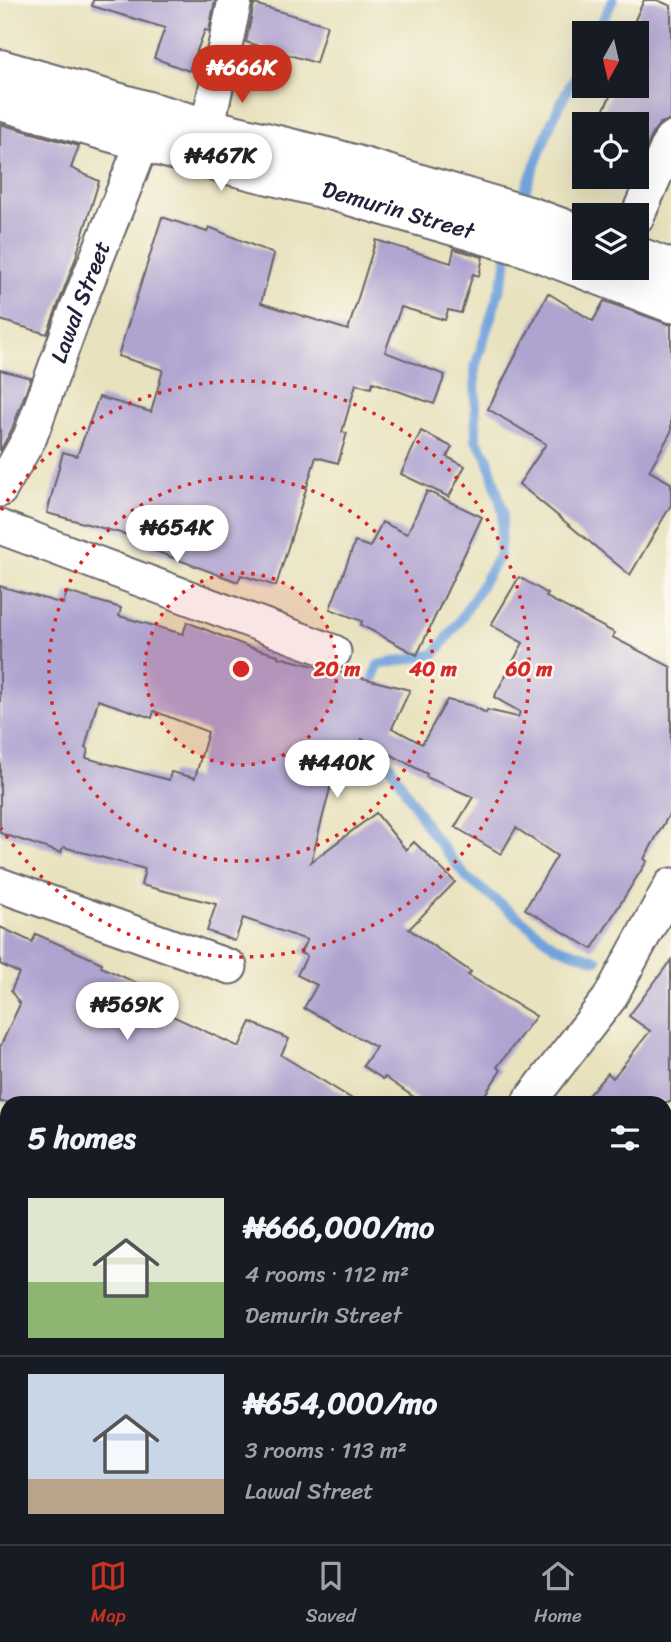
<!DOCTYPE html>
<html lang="en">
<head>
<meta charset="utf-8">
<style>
	:root { --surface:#171b24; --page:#20242c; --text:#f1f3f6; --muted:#9ea1a6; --line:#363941; --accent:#c8321e }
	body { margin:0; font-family:Sriracha,sans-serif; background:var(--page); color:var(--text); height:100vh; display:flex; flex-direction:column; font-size:26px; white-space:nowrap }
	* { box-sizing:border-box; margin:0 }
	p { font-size:23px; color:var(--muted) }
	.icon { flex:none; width:38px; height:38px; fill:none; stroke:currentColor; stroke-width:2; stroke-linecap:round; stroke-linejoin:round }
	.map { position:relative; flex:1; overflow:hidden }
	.panel { position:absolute; left:0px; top:1096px; width:672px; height:450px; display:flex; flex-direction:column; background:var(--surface); border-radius:21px 21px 0 0; box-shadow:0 7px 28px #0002 }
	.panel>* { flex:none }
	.needle { width:46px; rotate:188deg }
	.buttons { position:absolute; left:572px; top:21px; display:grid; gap:14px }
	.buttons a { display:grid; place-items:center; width:77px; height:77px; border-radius:0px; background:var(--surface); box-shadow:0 7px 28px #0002; font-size:35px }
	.price { position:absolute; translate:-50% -60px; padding:0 16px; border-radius:24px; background:#fff; color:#222; font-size:23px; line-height:46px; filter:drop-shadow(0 2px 4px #0008) }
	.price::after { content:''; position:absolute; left:50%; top:42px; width:21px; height:16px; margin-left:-10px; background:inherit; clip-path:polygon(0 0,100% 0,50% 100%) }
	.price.on { background:var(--accent); color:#fff }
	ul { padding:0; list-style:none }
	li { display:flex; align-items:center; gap:21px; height:175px; padding:0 28px }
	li+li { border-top:2px solid var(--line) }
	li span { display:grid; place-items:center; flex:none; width:196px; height:140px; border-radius:0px; color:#555 }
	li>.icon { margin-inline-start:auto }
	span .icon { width:84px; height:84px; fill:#fffc; stroke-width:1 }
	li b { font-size:30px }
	h2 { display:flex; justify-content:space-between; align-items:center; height:84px; padding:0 28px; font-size:30px }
	.menu { display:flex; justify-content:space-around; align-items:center; height:98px; border-top:2px solid var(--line); background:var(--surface); font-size:19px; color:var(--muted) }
	.menu a { display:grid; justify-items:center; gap:4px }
	.menu .on { color:var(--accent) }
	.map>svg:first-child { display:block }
</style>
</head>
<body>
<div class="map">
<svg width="671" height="1544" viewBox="0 0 671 1544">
	<rect width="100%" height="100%" fill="#fbf7ec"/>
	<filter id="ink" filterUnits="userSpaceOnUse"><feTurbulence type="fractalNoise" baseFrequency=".0143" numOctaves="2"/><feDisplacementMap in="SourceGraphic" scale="14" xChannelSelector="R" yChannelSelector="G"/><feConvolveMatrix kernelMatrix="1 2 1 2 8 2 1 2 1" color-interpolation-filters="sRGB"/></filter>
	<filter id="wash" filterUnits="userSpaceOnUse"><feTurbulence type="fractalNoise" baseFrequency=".00686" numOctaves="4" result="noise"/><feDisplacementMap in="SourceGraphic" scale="28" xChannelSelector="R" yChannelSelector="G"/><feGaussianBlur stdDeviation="1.57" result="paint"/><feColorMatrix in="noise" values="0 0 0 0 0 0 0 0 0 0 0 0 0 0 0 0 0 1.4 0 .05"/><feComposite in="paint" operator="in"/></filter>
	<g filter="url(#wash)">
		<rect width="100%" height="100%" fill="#e9e2be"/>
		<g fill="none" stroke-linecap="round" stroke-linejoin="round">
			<g stroke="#71a2dc" stroke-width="10">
				<path d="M596,33L613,0"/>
				<path d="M519,206L552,121L584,56"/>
				<path d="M369,693L378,665L435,654L461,619L499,556L503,512L487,456L476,440L475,367L505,272L508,251"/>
				<path d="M367,732L369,747L390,765L429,830L467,878L555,946L597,960"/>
			</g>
		</g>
		<g id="blocks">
			<g fill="#afa3d0" fill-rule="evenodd">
				<path d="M93,0H215L209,31L205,30L189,71L154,58L165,28L92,6Z"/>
				<path d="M644,0H657L671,6V120L660,123L654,131L637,169V124H597L615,86H637V38L639,33H629Z"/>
				<path d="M254,4L327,25L316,63L246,42Z"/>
				<path d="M0,124L79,146L71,168L99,181L75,260L47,334L0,320Z"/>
				<path d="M162,217L207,232L209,227L274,254L261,303L348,330L376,240L451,263L454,249L483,257L479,276L473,274L461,313L448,310L445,320L401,307L385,352L445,375L434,404L373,382L371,388L356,384L342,432L347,433L338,463L316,457L276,586L241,575L238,582L133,543L135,537L47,513L63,452L77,456L99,397L151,412L163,370L118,356Z"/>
				<path d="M548,293L593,321L604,301L671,325V432L649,471L671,483V505L630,575L519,484L546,444L488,409Z"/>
				<path d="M0,370L31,378L12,429L0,451Z"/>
				<path d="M421,431L452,447L447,457L465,466L449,497L401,474Z"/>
				<path d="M427,491L482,517L417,655L361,625L362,621L330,609L355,542L370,547L382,522L407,534Z"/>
				<path d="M519,577L548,594L546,597L615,633L612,637L671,667V811L644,859L647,861L592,949L525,909L557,856L516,828L501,854L455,827L473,797L426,777L427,774L362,739L357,759L339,754L311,862L376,813L406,850L414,842L455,882L409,929L471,972L468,975L536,1016L497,1067L501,1070L480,1102H421L385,1077L383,1079L363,1066L376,1047L304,1008L317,985L297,975L307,956L300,953L307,940L243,918L235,941L207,931L216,904L141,885L145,869L63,847L61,853L0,833V586L63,604L67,592L121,608L119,616L183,634L187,622L249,647L278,655V657L410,690L392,728L422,744L447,700L473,706L486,713L487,710L518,717L520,712L494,697L523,643L491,625ZM98,700L152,718L154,711L208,732L195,778L171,772L169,780L86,758L88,749L85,748Z"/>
				<path d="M0,927L32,942L36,934L102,963L101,967L157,992L151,1006L239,1047L251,1022L289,1039L281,1055L357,1102H0V1047L20,1004L11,991L19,973L0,964Z"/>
				<path d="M671,960V1102H582L608,1073L613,1078L650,1031L629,1016Z"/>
			</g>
		</g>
	</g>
	<g filter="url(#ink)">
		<use href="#blocks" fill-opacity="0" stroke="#686569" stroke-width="2"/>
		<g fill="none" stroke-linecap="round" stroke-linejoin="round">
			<defs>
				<g id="minor">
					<path d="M202,152L235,0"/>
					<path d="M637,217L671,139"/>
					<path id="s1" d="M0,490L30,437L75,313L143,141L150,117"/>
					<path d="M0,527L334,652"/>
					<path d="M0,885L230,967"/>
					<path d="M529,1102L609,999L671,885"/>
					<path d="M0,1482L7,1479"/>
				</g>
				<g id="tertiary">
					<path d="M0,69L208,128L339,160L532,217L584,236"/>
					<path id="s2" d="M0,101L201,158L330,190L523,246L671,303"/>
					<path d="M637,256L671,269"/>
					<path d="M667,1544L671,1539"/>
				</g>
			</defs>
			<use href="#minor" stroke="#686569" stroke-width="37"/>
			<use href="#tertiary" stroke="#686569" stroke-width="42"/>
			<use href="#minor" stroke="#fff" stroke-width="33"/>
			<use href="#tertiary" stroke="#fff" stroke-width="38"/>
		</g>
	</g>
	<circle cx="241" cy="669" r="96" fill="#d62828" fill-opacity=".12"/>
	<g fill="none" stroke="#d62828" stroke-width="3.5" stroke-dasharray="3.5 7">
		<circle cx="241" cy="669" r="96"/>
		<circle cx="241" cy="669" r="192"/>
		<path d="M1 510A288 288 0 1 1 1 828"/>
	</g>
	<g text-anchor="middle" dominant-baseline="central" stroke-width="5" stroke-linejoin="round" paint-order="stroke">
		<g font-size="23" fill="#22223b" stroke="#fbf7ec">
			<text stroke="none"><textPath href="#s2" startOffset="413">Demurin Street</textPath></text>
			<text stroke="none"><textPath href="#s1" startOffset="205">Lawal Street</textPath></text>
		</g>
	</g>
	<circle cx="241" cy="669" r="10" fill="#d62828" stroke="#fbf7ec" stroke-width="3.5"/>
	<g font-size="21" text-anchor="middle" font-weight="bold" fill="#d62828" stroke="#fbf7ec" stroke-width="5" stroke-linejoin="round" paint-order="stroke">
		<text x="337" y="676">20 m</text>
		<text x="433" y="676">40 m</text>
		<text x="529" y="676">60 m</text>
	</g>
</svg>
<div class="buttons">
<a><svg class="needle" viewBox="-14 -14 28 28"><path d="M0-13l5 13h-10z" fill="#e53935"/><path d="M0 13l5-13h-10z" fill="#9ea1a6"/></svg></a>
<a><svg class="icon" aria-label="locate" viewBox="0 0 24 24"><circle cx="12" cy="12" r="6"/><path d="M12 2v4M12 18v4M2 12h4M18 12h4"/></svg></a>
<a><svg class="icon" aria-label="layers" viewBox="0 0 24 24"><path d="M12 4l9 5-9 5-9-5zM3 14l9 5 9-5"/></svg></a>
</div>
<b class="price on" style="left:242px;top:105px">₦666K</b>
<b class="price" style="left:221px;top:193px">₦467K</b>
<b class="price" style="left:177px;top:565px">₦654K</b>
<b class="price" style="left:337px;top:800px">₦440K</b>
<b class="price" style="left:127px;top:1042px">₦569K</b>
<section class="panel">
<h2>5 homes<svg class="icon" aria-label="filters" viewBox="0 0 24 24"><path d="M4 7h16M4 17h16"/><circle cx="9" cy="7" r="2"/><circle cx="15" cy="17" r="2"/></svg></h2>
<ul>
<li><span style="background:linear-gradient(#dfe7d0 60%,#8fb573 0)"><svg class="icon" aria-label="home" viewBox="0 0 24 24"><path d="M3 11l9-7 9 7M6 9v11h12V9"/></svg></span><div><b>₦666,000/mo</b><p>4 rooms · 112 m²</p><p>Demurin Street</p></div></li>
<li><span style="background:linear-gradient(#c9d6e8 75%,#b9a48a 0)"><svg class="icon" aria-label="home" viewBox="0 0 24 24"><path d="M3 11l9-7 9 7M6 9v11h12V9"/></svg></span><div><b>₦654,000/mo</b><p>3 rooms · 113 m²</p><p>Lawal Street</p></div></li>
</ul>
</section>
</div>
<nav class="menu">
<a class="on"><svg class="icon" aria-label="map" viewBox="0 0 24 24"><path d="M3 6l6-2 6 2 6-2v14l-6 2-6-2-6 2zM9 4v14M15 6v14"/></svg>Map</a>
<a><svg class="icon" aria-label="saved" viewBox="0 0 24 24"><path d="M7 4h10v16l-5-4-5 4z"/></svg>Saved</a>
<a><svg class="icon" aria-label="home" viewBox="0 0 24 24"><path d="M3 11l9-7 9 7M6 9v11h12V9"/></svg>Home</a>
</nav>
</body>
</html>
